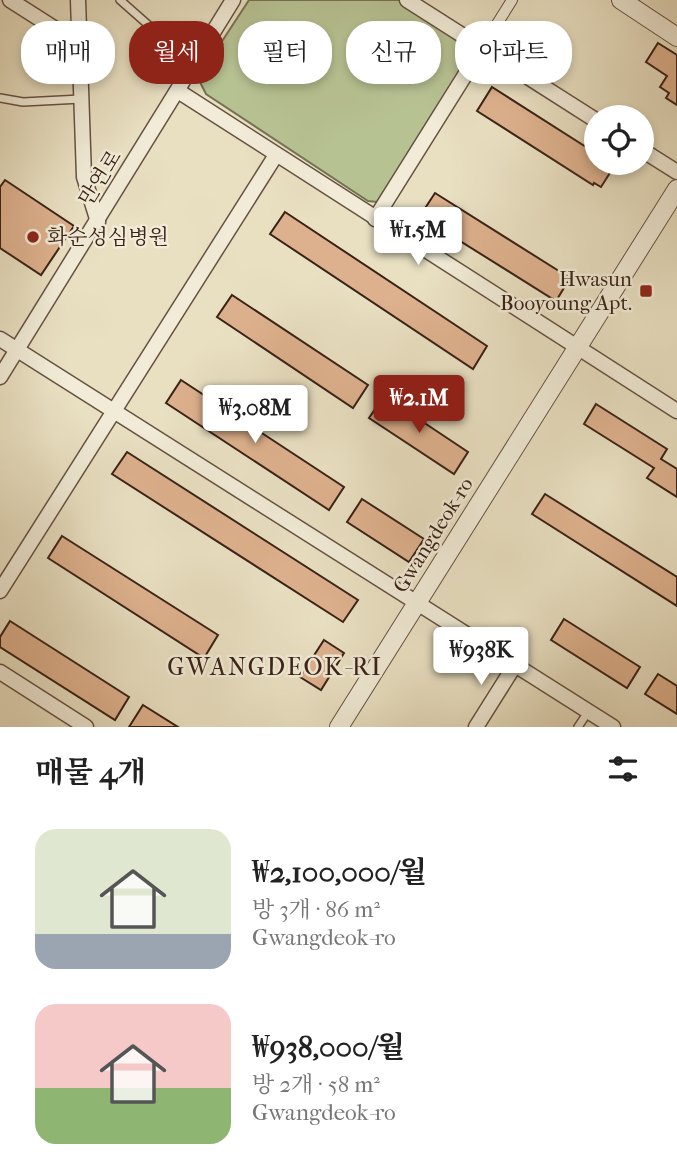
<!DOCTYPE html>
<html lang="ko">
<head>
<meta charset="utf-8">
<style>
	:root { --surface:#fff; --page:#f6f6f6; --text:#222; --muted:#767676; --accent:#8f2418 }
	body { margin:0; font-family:"IM FELL French Canon","Noto Serif KR",serif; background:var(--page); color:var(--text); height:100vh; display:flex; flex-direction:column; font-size:26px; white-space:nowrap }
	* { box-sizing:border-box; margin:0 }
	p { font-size:23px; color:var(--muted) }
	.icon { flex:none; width:38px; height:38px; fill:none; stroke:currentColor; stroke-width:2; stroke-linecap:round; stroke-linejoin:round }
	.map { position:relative; height:727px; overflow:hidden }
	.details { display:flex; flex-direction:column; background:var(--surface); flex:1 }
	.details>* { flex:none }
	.guide { position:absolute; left:21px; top:21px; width:635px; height:63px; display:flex; gap:14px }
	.buttons { position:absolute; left:584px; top:105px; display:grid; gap:14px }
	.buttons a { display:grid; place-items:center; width:70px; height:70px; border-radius:50%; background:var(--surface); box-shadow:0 4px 10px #0003; font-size:35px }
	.price { position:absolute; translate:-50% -60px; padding:0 16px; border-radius:7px; background:#fff; color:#222; font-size:23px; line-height:46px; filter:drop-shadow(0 2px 4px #0008) }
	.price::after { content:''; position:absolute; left:50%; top:42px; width:21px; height:16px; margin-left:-10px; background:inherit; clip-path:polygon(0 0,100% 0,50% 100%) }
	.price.current { background:var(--accent); color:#fff }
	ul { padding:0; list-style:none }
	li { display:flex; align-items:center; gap:21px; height:175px; padding:0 35px }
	li span { display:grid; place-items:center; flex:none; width:196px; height:140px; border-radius:21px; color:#555 }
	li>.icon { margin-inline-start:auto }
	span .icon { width:84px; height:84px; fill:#fffc; stroke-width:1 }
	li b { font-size:30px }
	h2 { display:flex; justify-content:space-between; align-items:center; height:84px; padding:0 35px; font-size:30px }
	.tag { padding:0 24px; border-radius:28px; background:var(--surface); box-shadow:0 4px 10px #0003; font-size:24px; line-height:63px }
	.tag.current { background:var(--accent); color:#fff }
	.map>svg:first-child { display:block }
</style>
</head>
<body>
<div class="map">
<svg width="677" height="727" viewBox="0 0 677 727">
	<rect width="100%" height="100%" fill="#e9e0c2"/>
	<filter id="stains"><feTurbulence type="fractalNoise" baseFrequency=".00286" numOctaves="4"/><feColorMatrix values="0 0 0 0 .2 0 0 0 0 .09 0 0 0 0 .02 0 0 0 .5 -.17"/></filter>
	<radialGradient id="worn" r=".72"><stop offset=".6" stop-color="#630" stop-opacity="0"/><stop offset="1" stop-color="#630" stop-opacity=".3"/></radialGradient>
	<path fill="#b7c293" stroke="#787255" stroke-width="2" d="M249,0H399L466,44L469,59L377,202L368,201L206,94L198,78Z"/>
	<g fill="#ddb18d" stroke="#392217" stroke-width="2">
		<path d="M658,43L677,55V105L666,98L669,93L660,87L667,76L646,62Z"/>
		<path d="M492,87L597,154V163H611L615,165L601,187L594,183L593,185L477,111Z"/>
		<path d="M5,180L74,226L41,275L0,248V187Z"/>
		<path d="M435,193L570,278L556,301L420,216Z"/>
		<path d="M285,212L487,346L473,369L270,234Z"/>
		<path d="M232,295L368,385L353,408L217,317Z"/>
		<path d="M181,380L344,487L329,510L166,403Z"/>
		<path d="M384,396L468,452L454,474L369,418Z"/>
		<path d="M596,404L667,449L661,459L677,469V497L647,478L654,468L584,424Z"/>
		<path d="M127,452L358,600L343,622L112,474Z"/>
		<path d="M545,494L677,577V606L532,514Z"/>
		<path d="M362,499L424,539L409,562L347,522Z"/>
		<path d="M62,536L218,635L204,658L48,558Z"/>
		<path d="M564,619L640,667L627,688L551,640Z"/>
		<path d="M10,621L129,697L115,720L0,647V637Z"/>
		<path d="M324,640L344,653L321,690L300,677Z"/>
		<path d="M658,674L677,686V714L645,694Z"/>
		<path d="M143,705L178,727H129Z"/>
	</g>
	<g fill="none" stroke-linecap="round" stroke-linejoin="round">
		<defs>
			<g id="service">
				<path d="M120,0L154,30L176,61L188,74"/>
				<path d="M0,98L23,102L81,99"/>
				<path d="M578,727L588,712"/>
			</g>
			<path id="pedestrian" d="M482,48L512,0"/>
			<g id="minor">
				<path d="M10,0L79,44"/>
				<path d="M78,0L84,177L98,222"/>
				<path d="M407,0L597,121"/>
				<path d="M178,91L677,411"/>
				<path d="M642,150L677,172"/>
				<path d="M375,219L482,48"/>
				<path d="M0,339L613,727"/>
				<path d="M0,377L233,0"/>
				<path d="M0,591L276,155"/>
				<path d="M0,672L86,727"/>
				<path d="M476,727L515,665"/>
			</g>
			<g id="tertiary">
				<path d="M621,0L677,37"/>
				<path d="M339,727L677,189"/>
			</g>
		</defs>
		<use href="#service" stroke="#655242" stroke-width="10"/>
		<use href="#pedestrian" stroke="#655242" stroke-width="12"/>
		<use href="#minor" stroke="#655242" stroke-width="17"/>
		<use href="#tertiary" stroke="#655242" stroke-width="20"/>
		<use href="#service" stroke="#f1ebd7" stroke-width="7"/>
		<use href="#pedestrian" stroke="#f1ebd7" stroke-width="10"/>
		<use href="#minor" stroke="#f1ebd7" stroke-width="14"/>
		<use href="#tertiary" stroke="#f1ebd7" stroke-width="18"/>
	</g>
	<g fill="#8f2418" stroke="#f1ebd7" stroke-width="2.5">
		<circle cx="33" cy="237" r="7"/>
		<rect x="639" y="284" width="14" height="14" rx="3.5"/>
	</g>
	<g text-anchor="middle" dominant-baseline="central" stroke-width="5" stroke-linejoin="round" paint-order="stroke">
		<g font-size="21" fill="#392217" stroke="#f1ebd7">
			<text transform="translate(100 178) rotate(-58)">만연로</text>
			<text transform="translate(433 535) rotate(-58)">Gwangdeok-ro</text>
		</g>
		<g font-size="21" fill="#392217" stroke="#f1ebd7" text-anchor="start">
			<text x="47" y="237">화순성심병원</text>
			<text x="632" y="279" text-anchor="end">Hwasun<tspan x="632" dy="24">Booyoung Apt.</tspan></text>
		</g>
		<g font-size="24" letter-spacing="2" fill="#392217" stroke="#f1ebd7">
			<text x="275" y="667">GWANGDEOK-RI</text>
		</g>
	</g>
	<rect width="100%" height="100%" filter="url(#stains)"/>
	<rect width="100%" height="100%" fill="url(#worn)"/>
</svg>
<div class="buttons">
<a><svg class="icon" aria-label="locate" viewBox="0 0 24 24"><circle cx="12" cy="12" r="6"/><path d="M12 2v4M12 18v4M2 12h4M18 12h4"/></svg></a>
</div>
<b class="price" style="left:418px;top:267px">₩1.5M</b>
<b class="price current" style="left:419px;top:435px">₩2.1M</b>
<b class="price" style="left:255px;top:445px">₩3.08M</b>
<b class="price" style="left:481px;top:687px">₩938K</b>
<div class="guide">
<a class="tag">매매</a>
<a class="tag current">월세</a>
<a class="tag">필터</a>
<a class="tag">신규</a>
<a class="tag">아파트</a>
</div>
</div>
<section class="details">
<h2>매물 4개<svg class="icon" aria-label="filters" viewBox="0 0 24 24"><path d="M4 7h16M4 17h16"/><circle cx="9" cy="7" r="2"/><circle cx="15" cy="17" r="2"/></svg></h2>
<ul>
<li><span style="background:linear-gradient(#dfe7d0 75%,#9aa5b1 0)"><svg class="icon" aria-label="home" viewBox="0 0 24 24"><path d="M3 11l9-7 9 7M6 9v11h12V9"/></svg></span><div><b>₩2,100,000/월</b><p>방 3개 · 86 m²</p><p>Gwangdeok-ro</p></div></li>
<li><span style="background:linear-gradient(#f6c9c9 60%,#8fb573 0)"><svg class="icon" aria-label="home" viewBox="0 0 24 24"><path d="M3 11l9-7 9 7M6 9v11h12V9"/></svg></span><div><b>₩938,000/월</b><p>방 2개 · 58 m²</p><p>Gwangdeok-ro</p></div></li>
</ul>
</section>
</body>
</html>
